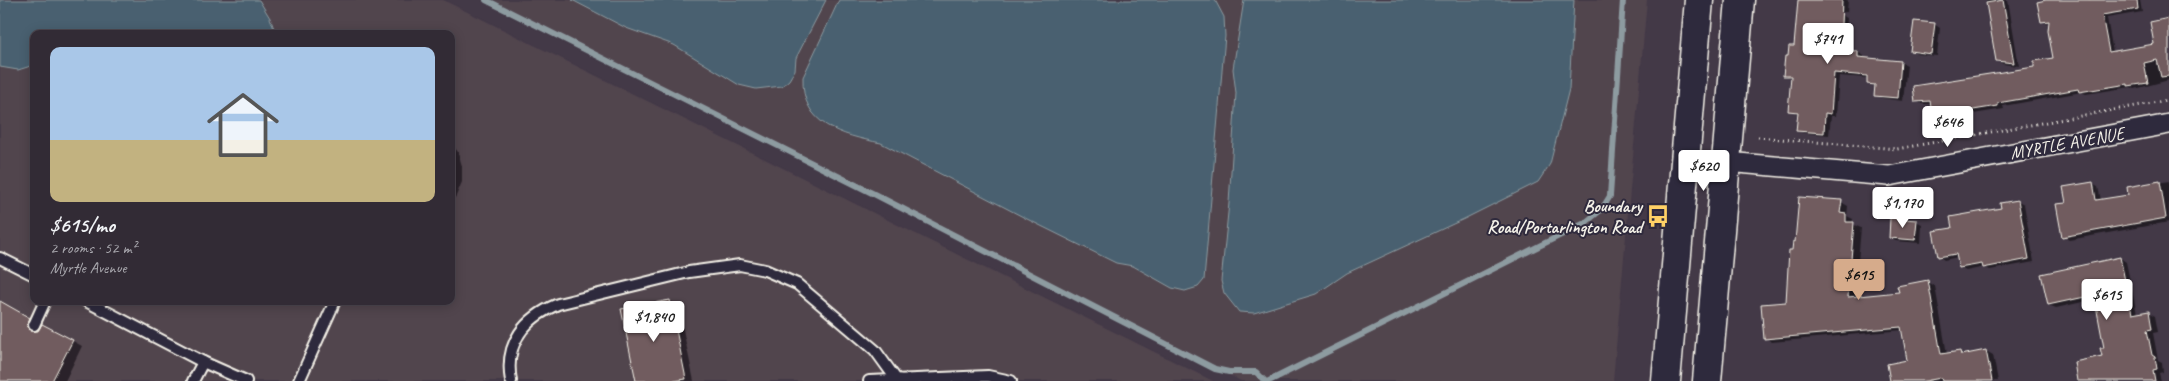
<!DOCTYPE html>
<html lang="en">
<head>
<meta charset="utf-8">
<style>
	:root { --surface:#322b35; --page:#3a333d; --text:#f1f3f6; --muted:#a8a7ad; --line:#4d4750; --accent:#d6ab8b }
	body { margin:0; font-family:Caveat,sans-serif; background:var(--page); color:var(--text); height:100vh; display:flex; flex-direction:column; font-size:19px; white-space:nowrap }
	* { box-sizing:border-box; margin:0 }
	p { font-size:16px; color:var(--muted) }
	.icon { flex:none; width:28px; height:28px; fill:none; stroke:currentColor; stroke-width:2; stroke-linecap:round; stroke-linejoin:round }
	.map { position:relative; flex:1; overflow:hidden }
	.drawer { position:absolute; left:30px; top:30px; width:425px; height:275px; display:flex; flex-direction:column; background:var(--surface); border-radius:10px; box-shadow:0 2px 12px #0003,0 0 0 1px var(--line) }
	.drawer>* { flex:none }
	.price { position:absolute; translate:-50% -42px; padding:0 11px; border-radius:5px; background:#fff; color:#222; font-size:16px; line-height:32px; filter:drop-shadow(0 1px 2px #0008) }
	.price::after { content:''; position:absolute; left:50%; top:30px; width:15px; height:11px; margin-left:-8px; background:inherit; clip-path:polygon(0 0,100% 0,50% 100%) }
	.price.on { background:var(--accent); color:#111 }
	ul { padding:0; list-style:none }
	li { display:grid; align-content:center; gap:10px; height:265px; padding:0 20px }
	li+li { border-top:1px solid var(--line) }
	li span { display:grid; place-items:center; height:155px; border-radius:10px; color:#555 }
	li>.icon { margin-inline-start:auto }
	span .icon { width:90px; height:90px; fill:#fffc; stroke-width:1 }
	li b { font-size:21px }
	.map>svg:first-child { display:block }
</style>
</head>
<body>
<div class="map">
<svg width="2169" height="381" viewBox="0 0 2169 381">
	<rect width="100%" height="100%" fill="#433947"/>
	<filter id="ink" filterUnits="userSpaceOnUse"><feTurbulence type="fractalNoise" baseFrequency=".02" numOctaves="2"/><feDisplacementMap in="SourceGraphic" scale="10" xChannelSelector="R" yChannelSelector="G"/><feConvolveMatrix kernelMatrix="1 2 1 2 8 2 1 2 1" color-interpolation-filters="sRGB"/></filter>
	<g filter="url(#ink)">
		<g fill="#51444e" fill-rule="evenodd">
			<path d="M0,0H443L1213,381H0ZM34,34H451V301H34Z"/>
			<path d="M483,0H1647L1613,381H1241Z"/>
		</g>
		<g fill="#486170" stroke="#8d9ba0">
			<path d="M0,0H259L270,18L276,34H34V65L18,70L0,67Z"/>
			<path d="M572,0H826L796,58L795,70L789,80L782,86L756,89L739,85L674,45L626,28Z"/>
			<path d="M839,0H1215L1224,17L1225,36L1204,280L1198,287L1185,291L1172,288L1133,266L1116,263L1027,219L881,143C841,135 801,125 803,77Z"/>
			<path d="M1244,0H1574L1569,89L1550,164L1538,182L1464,219L1347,273L1316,294L1254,313L1239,312L1224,293L1221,281L1229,203L1236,93L1233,69Z"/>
		</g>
		<g fill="#0007">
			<path d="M1799,0H1848L1847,12L1838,13L1847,18L1845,51L1858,52L1864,56V58L1901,62L1907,65L1903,101L1882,98L1876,95V87L1868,83V78L1839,76L1836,116H1831L1829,135L1804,133L1798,130L1799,114L1789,110L1792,78L1785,75L1789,57L1795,47Z"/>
			<path d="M1986,0H2008L2019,66L2003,64L1997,60Z"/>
			<path d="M2053,0H2140L2142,12L2107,18L2113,52L2156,45L2169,20V80L2135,89L2131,87L2086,94L2082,92L2003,106L2004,109L1943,119L1933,114L1932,104H1922L1917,101L2035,68L2055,59L2050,24L2042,21Z"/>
			<path d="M1934,24L1940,28L1937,56L1917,54L1912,51Z"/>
			<path d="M451,143L458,152L462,166V182L456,196L451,203Z"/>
			<path d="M2169,181V222L2069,240L2063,236L2067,204L2092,184L2098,187L2101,200L2130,196L2129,188Z"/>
			<path d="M2018,201L2024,204L2034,262L1990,270L1985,267L1966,271L1960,268L1958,257L1944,260L1939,256L1954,229Z"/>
			<path d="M1841,202L1848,206L1847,216L1853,219L1852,224L1861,228L1855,297L1900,293L1928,282L1935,286L1947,354L1960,352L1965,355L1986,351L1993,355L1998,381H1892L1909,361L1903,330L1772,342L1766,338L1787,303L1793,251Z"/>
			<path d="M1916,221L1922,224L1921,243L1896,241L1890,238Z"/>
			<path d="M2120,258L2126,262L2137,314L2148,312L2155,316L2158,332L2153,333L2158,360L2162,362L2163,372L2159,373L2161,381H2078L2103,357L2105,349L2096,299L2056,308L2049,305Z"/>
			<path d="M670,301L678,306L694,381H637Z"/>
			<path d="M0,302L39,325L35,335L73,341L82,346L65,381H0Z"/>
		</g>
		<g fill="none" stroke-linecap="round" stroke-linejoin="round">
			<g stroke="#8d9ba0" stroke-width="6">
				<path d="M486,0L874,194L1215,369L1229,372H1256L1265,381"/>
				<path d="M1269,381L1585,223L1602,209L1610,196L1623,0"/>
			</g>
		</g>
		<g fill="#715c5e" stroke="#f4f1e8">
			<path d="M1798,0H1842L1840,50L1858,51V57L1901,61L1898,98L1874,96L1875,85L1867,84V76L1834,73L1831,114L1825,113L1824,133L1796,131L1798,112L1788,111L1791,76H1783L1785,56H1788L1789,46H1794Z"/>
			<path d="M2003,0L2014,63L1996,61L1986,3Z"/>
			<path d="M2046,0H2137L2138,9L2102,15L2109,52L2154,44L2150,22L2169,18V76L2161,77L2157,60L2144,63L2148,83L2128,86V84L2079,92L2078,89L1998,103V106L1936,116L1935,114H1932L1930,101L1915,102L1913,86L2034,67V61L2053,58L2048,31L2049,21L2041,22L2037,2Z"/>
			<path d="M1914,21L1935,23L1931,54L1910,51Z"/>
			<path d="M2160,181L2166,218L2062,237L2056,204L2066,203L2063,187L2093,182L2096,200L2128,195L2127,187Z"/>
			<path d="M1799,197L1842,200L1840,213L1846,214V222H1854L1848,297L1899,292L1897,286L1928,280L1941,354L1960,351L1961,355L1986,350L1992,381H1942L1941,378L1925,381H1890L1887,364L1907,360L1901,327L1764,339L1761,304L1786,302L1789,250H1792L1793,241L1795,242Z"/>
			<path d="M2018,200L2029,259L1983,268L1982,264L1959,268L1956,254L1938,257L1933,231L1952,228L1950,217L2001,208L2000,203Z"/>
			<path d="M1890,218L1917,220L1915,240L1889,238Z"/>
			<path d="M2120,257L2132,314L2149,311L2152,329L2147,330L2152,355L2155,357L2157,369L2153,370L2155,381H2077L2074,362L2102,356L2100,348H2104L2094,295L2048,305L2041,274Z"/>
			<path d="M670,300L686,379L674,381H636L621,309Z"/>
			<path d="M0,301L30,318L27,325L31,331H38L42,324L73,340L52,381H0Z"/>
		</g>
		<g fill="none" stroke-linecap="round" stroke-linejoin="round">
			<defs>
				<g id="lane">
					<path d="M0,258L34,275"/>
					<path d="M86,301L203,362L246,381"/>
					<path d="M34,325L45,301"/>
					<path d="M193,381L203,362"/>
					<path d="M299,381L335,301"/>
					<path d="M511,381C504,343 525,318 558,304L689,272L740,265L765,270L797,284L875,350L896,379L906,381"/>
					<path d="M869,381L988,376L1011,381"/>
				</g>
				<path id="street" d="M1726,162L1889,176L2169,124"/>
				<g id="secondary">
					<path d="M1666,381L1699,0"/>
					<path d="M1707,381L1740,0"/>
				</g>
			</defs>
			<use href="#lane" stroke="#f4f1e8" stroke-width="14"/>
			<use href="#street" stroke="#f4f1e8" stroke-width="22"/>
			<use href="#secondary" stroke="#f4f1e8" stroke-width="31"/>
			<path stroke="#f4f1e8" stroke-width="3" stroke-dasharray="1 4" stroke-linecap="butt" d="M1758,137L1897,149L2169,100"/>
			<use href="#lane" stroke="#2f2a3d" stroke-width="10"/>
			<use href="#street" stroke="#2f2a3d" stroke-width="19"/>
			<use href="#secondary" stroke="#2f2a3d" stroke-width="28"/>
		</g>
	</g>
	<defs>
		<symbol id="bus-bare" viewBox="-9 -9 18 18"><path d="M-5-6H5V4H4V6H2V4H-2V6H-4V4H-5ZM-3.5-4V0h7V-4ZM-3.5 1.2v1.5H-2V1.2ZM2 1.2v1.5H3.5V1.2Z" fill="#ffd166" stroke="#2f2a3d" stroke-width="2.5" paint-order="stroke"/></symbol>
	</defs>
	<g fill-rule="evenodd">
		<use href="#bus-bare" x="1642" y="200" width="32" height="32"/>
	</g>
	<g text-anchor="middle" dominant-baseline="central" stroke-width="4" stroke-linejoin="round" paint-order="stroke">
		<g font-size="18" fill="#f4f1e8" stroke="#2f2a3d">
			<text transform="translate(2067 143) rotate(-10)">MYRTLE AVENUE</text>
		</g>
		<g font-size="18" font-weight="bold" fill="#f4f1e8" stroke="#2f2a3d" text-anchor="end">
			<text x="1642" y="206">Boundary<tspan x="1642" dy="21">Road/Portarlington Road</tspan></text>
		</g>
	</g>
</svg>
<b class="price" style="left:1828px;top:65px">$741</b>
<b class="price" style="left:1948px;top:148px">$646</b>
<b class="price" style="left:1704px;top:192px">$620</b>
<b class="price" style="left:1903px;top:229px">$1,170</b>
<b class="price on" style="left:1859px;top:301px">$615</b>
<b class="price" style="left:2107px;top:321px">$615</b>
<b class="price" style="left:654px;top:343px">$1,840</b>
<section class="drawer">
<ul>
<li><span style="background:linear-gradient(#a9c7e8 60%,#c2b280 0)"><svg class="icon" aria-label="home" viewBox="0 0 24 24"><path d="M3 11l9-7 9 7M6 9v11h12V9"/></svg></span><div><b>$615/mo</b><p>2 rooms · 52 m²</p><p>Myrtle Avenue</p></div></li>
</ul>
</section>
</div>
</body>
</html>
